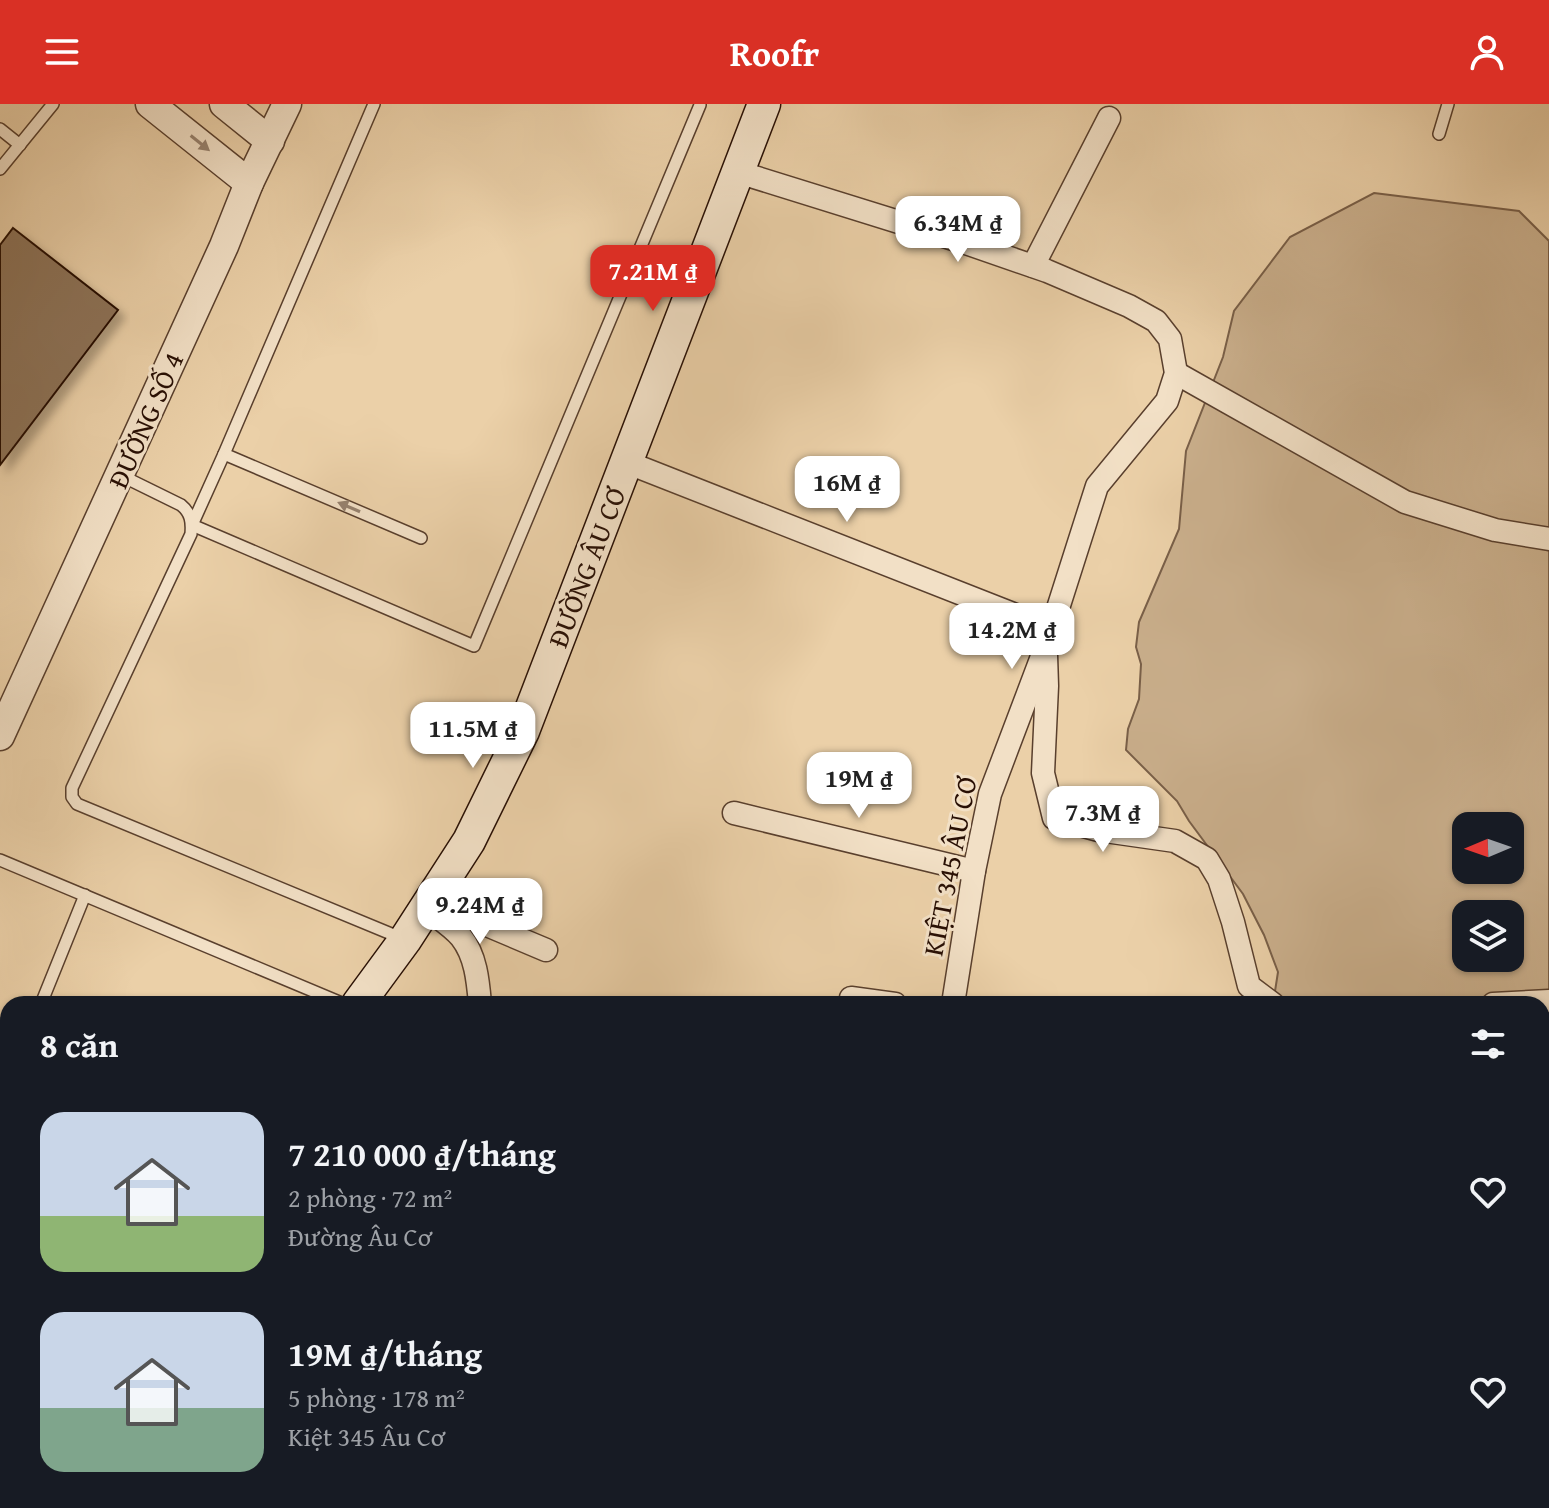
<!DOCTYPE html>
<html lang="vi">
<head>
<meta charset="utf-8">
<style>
	:root { --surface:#171b24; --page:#242831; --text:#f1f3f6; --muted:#9ea1a6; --accent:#d93025 }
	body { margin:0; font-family:"Gentium Book Plus",serif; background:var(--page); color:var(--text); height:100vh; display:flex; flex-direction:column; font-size:30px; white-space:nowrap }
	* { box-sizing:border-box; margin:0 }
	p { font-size:26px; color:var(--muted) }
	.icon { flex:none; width:44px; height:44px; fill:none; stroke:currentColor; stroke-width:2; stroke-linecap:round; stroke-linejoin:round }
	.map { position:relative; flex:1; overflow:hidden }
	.side { position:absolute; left:0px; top:892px; width:1550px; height:512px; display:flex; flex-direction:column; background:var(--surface); border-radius:24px 24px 0 0; box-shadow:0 2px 6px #0004 }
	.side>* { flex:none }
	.needle { width:52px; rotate:268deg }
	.tools { position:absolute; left:1452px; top:708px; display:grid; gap:16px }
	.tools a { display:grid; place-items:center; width:72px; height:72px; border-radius:16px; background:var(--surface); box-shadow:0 2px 6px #0004; font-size:40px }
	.price { position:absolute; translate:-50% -68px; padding:0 18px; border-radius:16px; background:#fff; color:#222; font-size:26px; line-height:52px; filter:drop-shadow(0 2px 4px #0008) }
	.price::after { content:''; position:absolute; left:50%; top:48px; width:24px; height:18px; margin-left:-12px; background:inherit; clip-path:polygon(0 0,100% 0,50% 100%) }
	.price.current { background:var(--accent); color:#fff }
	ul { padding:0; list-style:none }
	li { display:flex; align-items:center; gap:24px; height:200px; padding:0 40px }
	li span { display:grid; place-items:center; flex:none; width:224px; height:160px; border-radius:24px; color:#555 }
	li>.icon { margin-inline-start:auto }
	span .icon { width:96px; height:96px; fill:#fffc; stroke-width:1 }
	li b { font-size:34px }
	h2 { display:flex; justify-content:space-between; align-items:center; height:96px; padding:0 40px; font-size:34px }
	header { display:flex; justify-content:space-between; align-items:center; height:104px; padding:0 40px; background:var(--accent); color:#fff; font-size:36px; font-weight:700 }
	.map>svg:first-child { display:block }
</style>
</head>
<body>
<header><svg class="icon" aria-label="menu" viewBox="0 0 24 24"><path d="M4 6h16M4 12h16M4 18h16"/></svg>Roofr<svg class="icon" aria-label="person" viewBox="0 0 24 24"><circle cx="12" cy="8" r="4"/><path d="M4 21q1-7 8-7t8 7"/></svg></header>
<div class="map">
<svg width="1549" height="1404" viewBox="0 0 1549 1404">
	<defs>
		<filter id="shadow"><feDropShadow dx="7" dy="7" stdDeviation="4" flood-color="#0004"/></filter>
	</defs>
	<rect width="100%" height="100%" fill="#ebd0a8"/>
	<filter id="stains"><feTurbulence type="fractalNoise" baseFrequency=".0025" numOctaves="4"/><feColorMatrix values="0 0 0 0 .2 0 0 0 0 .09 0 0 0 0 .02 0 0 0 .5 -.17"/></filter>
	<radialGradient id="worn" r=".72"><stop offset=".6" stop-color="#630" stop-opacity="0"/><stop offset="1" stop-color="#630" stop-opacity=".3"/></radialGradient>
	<path fill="#caaf8c" stroke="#795f48" stroke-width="2" fill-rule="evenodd" d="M1374,89L1519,107L1549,137V1014L1542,1015V900H1273L1278,868L1264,831L1243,790L1189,717L1177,697L1126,646L1128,625L1139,595L1141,560L1136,543L1139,518L1179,425L1186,347L1223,253L1234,207L1290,133ZM1466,722H1510V766H1466ZM1466,810H1510V854H1466Z"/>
	<path fill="#8d7359" stroke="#280f04" stroke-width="2" filter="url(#shadow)" d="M13,124L118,206L0,361V141Z"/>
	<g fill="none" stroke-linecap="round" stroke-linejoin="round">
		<defs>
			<g id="service">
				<path d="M374,0L224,350L192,421L474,542L700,1"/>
				<path d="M0,25L20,41"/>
				<path d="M1439,30L1448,0"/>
				<path d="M0,65L53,0"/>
				<path d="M224,350L421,434"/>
				<path d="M120,371L181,401C191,409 192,418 191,430L72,684V693L77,700L401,834"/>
				<path d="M0,756L344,900"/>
				<path d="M41,900L85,791"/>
				<path d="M0,992L8,980"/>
				<path d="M1542,1260L1549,1279"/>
				<path d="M1542,1363L1549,1365"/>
				<path d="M1385,1404L1394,1396"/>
				<path d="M1549,1404V1403"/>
			</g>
			<g id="minor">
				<path d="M738,68L963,138L1047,167L1129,202L1156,217L1170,235L1176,269L1167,297L1097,382L1046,542L990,690L974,767L953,900"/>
				<path d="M1033,162L1109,14"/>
				<path d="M1176,269L1405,398L1495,426L1549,435"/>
				<path d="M626,358L1051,525"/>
				<path d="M1046,551L1047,582L1043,669L1054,714L1098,726L1175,737L1207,755L1219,775L1233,818L1249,882L1273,900"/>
				<path d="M734,709L974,767"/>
				<path d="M430,797L546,846"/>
				<path d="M426,804C437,813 452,822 461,833C476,852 478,877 480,900"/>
				<path d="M851,894L895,900"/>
				<path d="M1493,900L1549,897"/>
				<path d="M268,1404L271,1396"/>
				<path d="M724,1404L726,1396"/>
				<path d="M997,1404V1396"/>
			</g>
			<g id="tertiary">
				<path d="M150,0L249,79"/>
				<path d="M224,0L270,37"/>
				<path d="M0,632L224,142L249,79L287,0"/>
			</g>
			<g id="secondary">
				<path d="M358,900L405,836L469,737L523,627L764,0"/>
				<path d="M4,1404L10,1396"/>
			</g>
		</defs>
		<use href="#service" stroke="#593f2d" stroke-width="14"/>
		<use href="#minor" stroke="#593f2d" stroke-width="25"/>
		<use href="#tertiary" stroke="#593f2d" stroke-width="31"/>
		<use href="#secondary" stroke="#280f04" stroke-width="35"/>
		<use href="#service" stroke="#f2e0c6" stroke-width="11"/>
		<use href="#minor" stroke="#f2e0c6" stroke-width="22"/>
		<use href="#tertiary" stroke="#f2e0c6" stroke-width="28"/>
		<use href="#secondary" stroke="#f2e0c6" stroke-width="32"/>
	</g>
	<defs><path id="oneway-solid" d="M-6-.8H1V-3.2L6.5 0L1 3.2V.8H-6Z" transform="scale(2)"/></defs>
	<g fill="#97826f">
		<use href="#oneway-solid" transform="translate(200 39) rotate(39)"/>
		<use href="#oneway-solid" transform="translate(349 403) rotate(-157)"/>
	</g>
	<g text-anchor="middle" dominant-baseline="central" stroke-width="6" stroke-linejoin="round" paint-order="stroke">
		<g font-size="28" fill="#280f04" stroke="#f2e0c6">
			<text transform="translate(145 316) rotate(-66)">ĐƯỜNG SỐ 4</text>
			<text transform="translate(586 463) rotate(-69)">ĐƯỜNG ÂU CƠ</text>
			<text transform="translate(949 762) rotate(-79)">KIỆT 345 ÂU CƠ</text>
		</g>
	</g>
	<rect width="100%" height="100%" filter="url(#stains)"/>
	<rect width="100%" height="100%" fill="url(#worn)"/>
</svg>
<div class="tools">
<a><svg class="needle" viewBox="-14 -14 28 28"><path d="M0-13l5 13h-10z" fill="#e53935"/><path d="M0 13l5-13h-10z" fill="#9ea1a6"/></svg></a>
<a><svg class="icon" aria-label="layers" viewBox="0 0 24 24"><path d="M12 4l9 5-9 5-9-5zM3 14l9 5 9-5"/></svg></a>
</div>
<b class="price" style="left:958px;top:160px">6.34M ₫</b>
<b class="price current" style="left:653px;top:209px">7.21M ₫</b>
<b class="price" style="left:847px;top:420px">16M ₫</b>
<b class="price" style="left:1012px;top:567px">14.2M ₫</b>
<b class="price" style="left:473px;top:666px">11.5M ₫</b>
<b class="price" style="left:859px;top:716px">19M ₫</b>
<b class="price" style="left:1103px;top:750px">7.3M ₫</b>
<b class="price" style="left:480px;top:842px">9.24M ₫</b>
<section class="side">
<h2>8 căn<svg class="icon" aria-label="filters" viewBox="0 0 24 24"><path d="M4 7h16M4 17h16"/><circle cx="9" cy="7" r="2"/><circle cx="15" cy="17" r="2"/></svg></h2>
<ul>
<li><span style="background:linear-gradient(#c9d6e8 65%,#8fb573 0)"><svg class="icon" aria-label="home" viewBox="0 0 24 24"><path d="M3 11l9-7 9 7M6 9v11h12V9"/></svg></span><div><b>7 210 000 ₫/tháng</b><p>2 phòng · 72 m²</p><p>Đường Âu Cơ</p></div><svg class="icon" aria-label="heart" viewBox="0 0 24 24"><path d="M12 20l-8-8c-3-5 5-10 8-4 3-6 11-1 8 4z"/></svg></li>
<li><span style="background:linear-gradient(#c9d6e8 60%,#7fa58c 0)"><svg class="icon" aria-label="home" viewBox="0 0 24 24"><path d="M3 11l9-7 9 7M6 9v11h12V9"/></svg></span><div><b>19M ₫/tháng</b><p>5 phòng · 178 m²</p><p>Kiệt 345 Âu Cơ</p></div><svg class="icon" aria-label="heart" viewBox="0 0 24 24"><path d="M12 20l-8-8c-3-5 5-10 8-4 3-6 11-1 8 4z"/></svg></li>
</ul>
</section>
</div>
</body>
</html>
